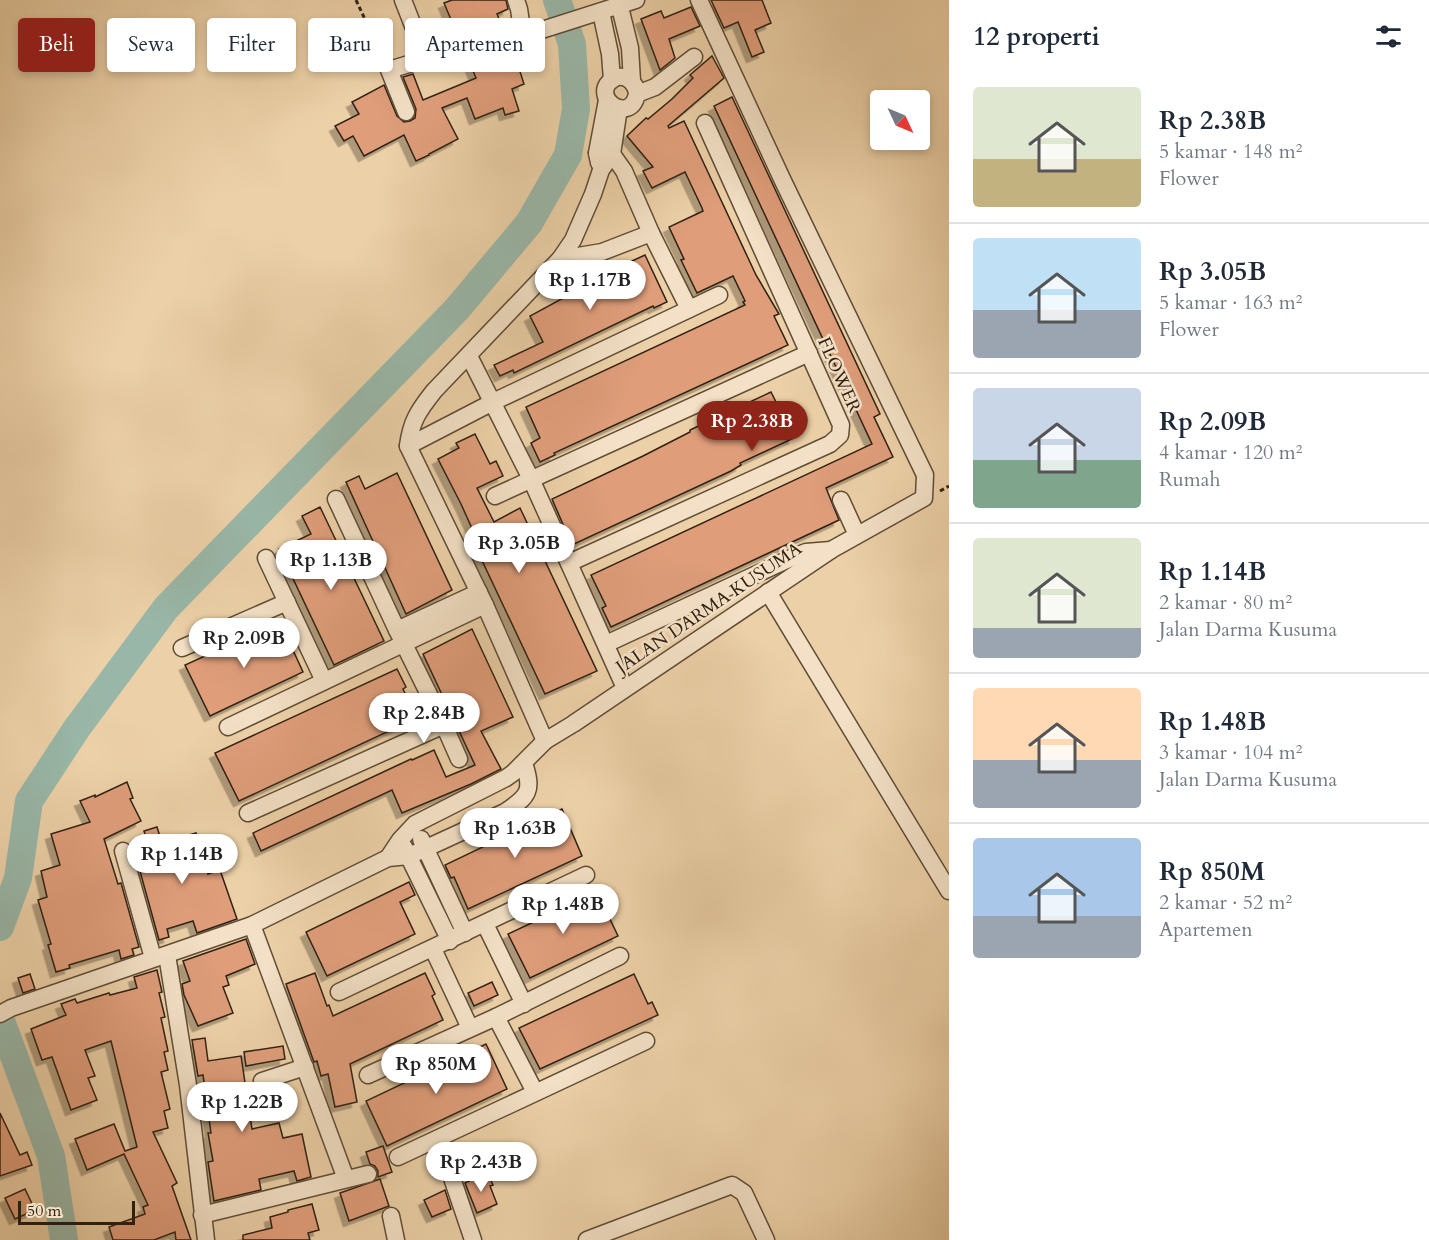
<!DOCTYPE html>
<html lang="id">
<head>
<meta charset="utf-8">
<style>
	:root { --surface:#fff; --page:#f2f2f3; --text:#1f2937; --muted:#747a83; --line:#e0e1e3; --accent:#8f2418 }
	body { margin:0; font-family:Cardo,serif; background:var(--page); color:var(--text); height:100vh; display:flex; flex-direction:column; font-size:22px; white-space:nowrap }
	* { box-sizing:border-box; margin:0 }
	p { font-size:20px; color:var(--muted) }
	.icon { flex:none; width:33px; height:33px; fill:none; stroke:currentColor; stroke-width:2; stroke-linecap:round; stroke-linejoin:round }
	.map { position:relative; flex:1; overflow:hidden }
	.drawer { display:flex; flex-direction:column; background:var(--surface); width:480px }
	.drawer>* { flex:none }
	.top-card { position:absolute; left:18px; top:18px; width:570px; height:54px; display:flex; gap:12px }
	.needle { width:39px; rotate:134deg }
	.buttons { position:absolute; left:870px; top:90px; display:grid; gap:12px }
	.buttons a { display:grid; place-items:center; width:60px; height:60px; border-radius:6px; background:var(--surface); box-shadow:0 3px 9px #0003; font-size:30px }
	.scale { position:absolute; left:18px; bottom:15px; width:117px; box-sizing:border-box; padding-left:6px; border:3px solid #302112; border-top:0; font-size:16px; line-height:21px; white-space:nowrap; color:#302112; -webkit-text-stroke:4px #f3e0c6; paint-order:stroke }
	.price { position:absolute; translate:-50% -51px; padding:0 14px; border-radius:21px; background:#fff; color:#222; font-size:20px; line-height:39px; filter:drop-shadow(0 2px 3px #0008) }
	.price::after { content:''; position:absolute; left:50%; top:36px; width:18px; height:14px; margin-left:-9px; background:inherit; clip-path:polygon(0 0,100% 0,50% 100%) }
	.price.active { background:var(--accent); color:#fff }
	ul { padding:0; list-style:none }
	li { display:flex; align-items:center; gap:18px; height:150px; padding:0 24px }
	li+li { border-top:2px solid var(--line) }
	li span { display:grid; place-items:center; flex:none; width:168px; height:120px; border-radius:6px; color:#555 }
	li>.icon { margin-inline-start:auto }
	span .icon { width:72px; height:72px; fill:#fffc; stroke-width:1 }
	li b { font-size:26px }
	h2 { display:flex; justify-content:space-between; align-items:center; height:72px; padding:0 24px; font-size:26px }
	.tag { padding:0 21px; border-radius:6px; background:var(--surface); box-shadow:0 3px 9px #0003; font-size:21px; line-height:54px }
	.tag.active { background:var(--accent); color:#fff }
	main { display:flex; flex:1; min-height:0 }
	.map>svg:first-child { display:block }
</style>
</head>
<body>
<main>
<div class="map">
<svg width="949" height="1240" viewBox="0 0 949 1240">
	<defs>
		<filter id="shadow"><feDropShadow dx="-5.5" dy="5.5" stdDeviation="0" flood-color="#0004"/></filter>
	</defs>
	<rect width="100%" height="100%" fill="#ecd0a7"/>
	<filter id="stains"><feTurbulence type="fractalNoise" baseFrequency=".00333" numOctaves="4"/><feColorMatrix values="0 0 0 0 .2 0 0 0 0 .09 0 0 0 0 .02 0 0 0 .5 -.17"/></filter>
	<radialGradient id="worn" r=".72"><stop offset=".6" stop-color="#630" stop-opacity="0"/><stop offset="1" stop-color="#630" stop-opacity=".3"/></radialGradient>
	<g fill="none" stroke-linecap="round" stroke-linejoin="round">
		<g stroke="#99b7a8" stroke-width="28">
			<path d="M0,927L18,878L29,801L77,728L166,608L457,309L529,223L568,155L576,109L572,44L557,0"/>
			<path d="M0,1018L51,1156L64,1240"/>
		</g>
	</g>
	<g fill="#df9d7a" stroke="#302112" stroke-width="1.5" filter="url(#shadow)">
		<path d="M452,0H506L508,9L497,14L503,29L459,39L444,3Z"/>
		<path d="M711,0H762L771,23L755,30L764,52L752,57L738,22L724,28Z"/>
		<path d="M691,7L700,26L669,39L675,58L660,70L641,19L661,11L664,18Z"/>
		<path d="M511,49L512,53H514L524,84L512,89L519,111L505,115L503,108L475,119L467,98L442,108L458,139L429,154V155L416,161L404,135L364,156L353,136L344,141L335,126L359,114L352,102L384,85L397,116L404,122L410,121L415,118L416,109L403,77L413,74L423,100L476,78L471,66L499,55L498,52Z"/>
		<path d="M712,56L724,78L668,126L669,128L684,121L756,275L779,314L774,316L788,345L554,453L555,455L540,462L531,443L540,438L526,407L745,305L743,302L745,301L733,276L697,293L681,260L684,259L669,227L703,211L702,208L685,172L652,188L643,171L653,167L627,136L646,118L648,119L672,99L693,78L690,75Z"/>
		<path d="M732,97L880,414L874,417L893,457L826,488L839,520L611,627L602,608L606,606L591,575L872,444L714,106Z"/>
		<path d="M645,255L667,302L654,308L653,306L514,373L513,370L500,376L494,365L543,342L530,316L580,289L578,284L608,271V272Z"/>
		<path d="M771,392L794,438L740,463L741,465L731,471L572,545L552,499L643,456L690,432V430Z"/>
		<path d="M475,434L490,464L496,461L503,476L477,488L494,522L520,508L597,671L545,694L470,535L474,533L461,504L438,459L459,448L456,443Z"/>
		<path d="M397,473L452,590L406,614L346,482L359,476L365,489Z"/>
		<path d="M320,507L384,641L334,665L279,549L311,534L302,516Z"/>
		<path d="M280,622L303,672L210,716L185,665Z"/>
		<path d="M472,629L513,717L481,731L501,769L471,784L402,813L392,790L261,851L253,833L411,759L412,760L434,750L446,777L475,765L423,654Z"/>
		<path d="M397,669L406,687L403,689L417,718L239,801L215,753Z"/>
		<path d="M127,782L133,798L130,799L141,821L104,839L118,884L121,883L139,947L132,949L134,955L121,959L119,950L69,965L70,968L56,972L48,945L51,944L38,900L47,897L41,871L60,865L51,834L90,822L80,801L95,795V797Z"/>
		<path d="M562,809L582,856L468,909L454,877L451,878L445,865Z"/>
		<path d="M157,827L162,843L196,833L208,874L220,870L237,919L197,933L193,921L167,929L169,937L159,940L135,853L150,849L144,831Z"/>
		<path d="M409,882L415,895L400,902L415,934L327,976L306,932Z"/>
		<path d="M597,892L618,936L530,978L508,934Z"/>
		<path d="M246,939L255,964L226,976L229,985L223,987L233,1013L198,1026L184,995L182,984L190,981L183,961Z"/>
		<path d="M157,970L162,992L159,993L165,1017L161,1018L168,1051L164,1052L168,1070L161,1072L170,1109L164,1111L168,1128L153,1132L177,1183L172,1186L191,1240H176L175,1232L154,1240H113L109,1227L145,1214L143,1207L148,1205L124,1154L87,1170L75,1139L114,1124L125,1151L137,1147L111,1041L85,1050L95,1076L88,1078L97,1100L71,1110L52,1057L42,1060L31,1029L66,1015L61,1004L75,999L77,1003L109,993L110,995L137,988L134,977Z"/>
		<path d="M315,973L327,1006L329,1005L333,1016L425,973L435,994L432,996L443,1020L350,1064L357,1102L335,1107L328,1074L321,1076L317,1061L314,1062L286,984Z"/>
		<path d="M30,974L35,989L23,993L18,978Z"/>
		<path d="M634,974L648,1004L652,1002L658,1015L540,1069L519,1028Z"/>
		<path d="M492,982L498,995L474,1006L468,993Z"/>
		<path d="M205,1038L208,1061L241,1056L252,1129L279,1123L283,1138L302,1134L311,1177L297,1181L294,1171L259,1179L261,1190L214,1201L208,1162L213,1161L208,1133H211L203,1075L198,1076L192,1040Z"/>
		<path d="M486,1044L507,1089L387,1146L366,1101Z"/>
		<path d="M283,1046L285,1059L246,1066L244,1052Z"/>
		<path d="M0,1113L20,1155L27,1152L32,1165L0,1176Z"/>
		<path d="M383,1146L392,1172L378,1177V1171L375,1166L370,1164L366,1152Z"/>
		<path d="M487,1172L493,1185L490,1186L497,1204L477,1213L465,1183Z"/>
		<path d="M380,1179L389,1206L349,1221L340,1193Z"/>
		<path d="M25,1189L35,1210L15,1219L5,1198Z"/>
		<path d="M445,1190L451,1209L432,1217L424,1200Z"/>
		<path d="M312,1204L319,1230L308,1233L310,1240H243V1235L272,1228L270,1217L288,1212V1210Z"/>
	</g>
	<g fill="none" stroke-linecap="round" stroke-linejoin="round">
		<defs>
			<g id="minor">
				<path d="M403,0L426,59"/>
				<path d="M516,0L519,9L523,36"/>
				<path d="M620,7L630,48L632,81"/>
				<path d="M601,12L610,54L612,80"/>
				<path d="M637,94C636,82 624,72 613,79C588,96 630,127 637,94L655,87L694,57"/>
				<path d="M406,112L389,70L448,52L523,36L636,0"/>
				<path d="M597,153L612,154L624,171L651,233L689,309"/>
				<path d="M599,163L597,153L607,100"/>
				<path d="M560,259L602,252L651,233"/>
				<path d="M469,356L531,479L625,688"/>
				<path d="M408,446L493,402L719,295"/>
				<path d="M495,496L809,353"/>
				<path d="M841,500L857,535"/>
				<path d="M266,558L324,681"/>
				<path d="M569,563L830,444L840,435L841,425L705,123"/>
				<path d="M768,592L949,891"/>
				<path d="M397,630L479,592"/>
				<path d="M606,644L789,559L806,552L831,550"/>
				<path d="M182,648L287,602"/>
				<path d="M444,725L459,759"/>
				<path d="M228,727L485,605"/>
				<path d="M545,741L485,605L408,446C411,421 419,410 434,391L560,259L573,240L593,194L601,170L612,154L619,108"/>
				<path d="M248,813L444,725L397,630L336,499"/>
				<path d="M421,839L465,933"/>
				<path d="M404,847L450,941"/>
				<path d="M123,851L153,958"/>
				<path d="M388,858L400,840L415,824L506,778L513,773L545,741L573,724L831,550L924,498L925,475L783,181L699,0"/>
				<path d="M485,924L524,1004"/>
				<path d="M252,925L346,1179"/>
				<path d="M433,949L470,1028"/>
				<path d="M167,955L188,1085L206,1240"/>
				<path d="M339,992L586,875"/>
				<path d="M0,1014L11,1008L252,925L388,858L409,856L505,812C529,796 533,791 524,763"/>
				<path d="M496,1017L535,1092"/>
				<path d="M368,1075L496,1017L620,956"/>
				<path d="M262,1081L305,1067"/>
				<path d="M398,1157L646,1041"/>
				<path d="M451,1175L473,1240"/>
				<path d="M202,1215L368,1174"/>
				<path d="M391,1216L396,1240"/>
				<path d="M587,1240L732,1185L744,1193L766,1240"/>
			</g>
		</defs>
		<use href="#minor" stroke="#5f4d37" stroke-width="19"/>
		<g stroke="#302112" stroke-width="3" stroke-dasharray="4.5 3" stroke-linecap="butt">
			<path d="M356,0L383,58"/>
			<path d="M940,491L949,486"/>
		</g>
		<use href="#minor" stroke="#f3e0c6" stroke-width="16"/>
	</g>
	<g text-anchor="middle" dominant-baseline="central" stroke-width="5" stroke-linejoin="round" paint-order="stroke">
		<g font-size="18" fill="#302112" stroke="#f3e0c6">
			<text transform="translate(839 375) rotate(66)">FLOWER</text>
			<text transform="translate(709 608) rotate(-34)">JALAN DARMA KUSUMA</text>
		</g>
	</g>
	<rect width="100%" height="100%" filter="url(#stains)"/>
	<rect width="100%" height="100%" fill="url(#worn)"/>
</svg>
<div class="buttons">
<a><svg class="needle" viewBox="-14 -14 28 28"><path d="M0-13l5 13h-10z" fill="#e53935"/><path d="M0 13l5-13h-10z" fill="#747a83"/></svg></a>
</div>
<div class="scale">50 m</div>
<b class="price" style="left:590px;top:311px">Rp 1.17B</b>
<b class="price active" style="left:752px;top:452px">Rp 2.38B</b>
<b class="price" style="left:519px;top:574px">Rp 3.05B</b>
<b class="price" style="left:331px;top:591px">Rp 1.13B</b>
<b class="price" style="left:244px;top:669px">Rp 2.09B</b>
<b class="price" style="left:424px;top:744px">Rp 2.84B</b>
<b class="price" style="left:515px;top:859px">Rp 1.63B</b>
<b class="price" style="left:182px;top:885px">Rp 1.14B</b>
<b class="price" style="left:563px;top:935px">Rp 1.48B</b>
<b class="price" style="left:436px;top:1095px">Rp 850M</b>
<b class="price" style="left:242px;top:1133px">Rp 1.22B</b>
<b class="price" style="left:481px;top:1193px">Rp 2.43B</b>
<div class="top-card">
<a class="tag active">Beli</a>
<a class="tag">Sewa</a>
<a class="tag">Filter</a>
<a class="tag">Baru</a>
<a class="tag">Apartemen</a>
</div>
</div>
<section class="drawer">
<h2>12 properti<svg class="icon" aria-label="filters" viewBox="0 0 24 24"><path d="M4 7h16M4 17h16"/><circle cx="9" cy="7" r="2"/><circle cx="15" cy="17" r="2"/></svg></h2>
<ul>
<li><span style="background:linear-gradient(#dfe7d0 60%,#c2b280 0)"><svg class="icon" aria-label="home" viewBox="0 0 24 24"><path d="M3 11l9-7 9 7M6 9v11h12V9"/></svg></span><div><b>Rp 2.38B</b><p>5 kamar · 148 m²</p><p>Flower</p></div></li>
<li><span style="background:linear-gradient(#bfe0f5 60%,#9aa5b1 0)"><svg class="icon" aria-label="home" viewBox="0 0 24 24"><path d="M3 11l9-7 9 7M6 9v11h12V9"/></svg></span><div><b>Rp 3.05B</b><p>5 kamar · 163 m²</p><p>Flower</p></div></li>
<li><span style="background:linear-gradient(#c9d6e8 60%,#7fa58c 0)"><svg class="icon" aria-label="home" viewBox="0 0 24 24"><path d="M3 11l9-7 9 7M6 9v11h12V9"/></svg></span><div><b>Rp 2.09B</b><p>4 kamar · 120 m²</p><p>Rumah</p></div></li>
<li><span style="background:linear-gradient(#dfe7d0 75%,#9aa5b1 0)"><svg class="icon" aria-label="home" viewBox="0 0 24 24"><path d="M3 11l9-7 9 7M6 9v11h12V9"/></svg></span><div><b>Rp 1.14B</b><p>2 kamar · 80 m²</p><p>Jalan Darma Kusuma</p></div></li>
<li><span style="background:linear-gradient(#ffd9b3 60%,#9aa5b1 0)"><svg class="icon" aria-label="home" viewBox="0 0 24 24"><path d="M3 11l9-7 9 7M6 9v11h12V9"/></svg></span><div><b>Rp 1.48B</b><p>3 kamar · 104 m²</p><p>Jalan Darma Kusuma</p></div></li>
<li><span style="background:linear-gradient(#a9c7e8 65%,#9aa5b1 0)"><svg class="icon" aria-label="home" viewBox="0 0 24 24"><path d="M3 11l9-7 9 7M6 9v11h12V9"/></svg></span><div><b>Rp 850M</b><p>2 kamar · 52 m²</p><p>Apartemen</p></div></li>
</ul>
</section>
</main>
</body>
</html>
